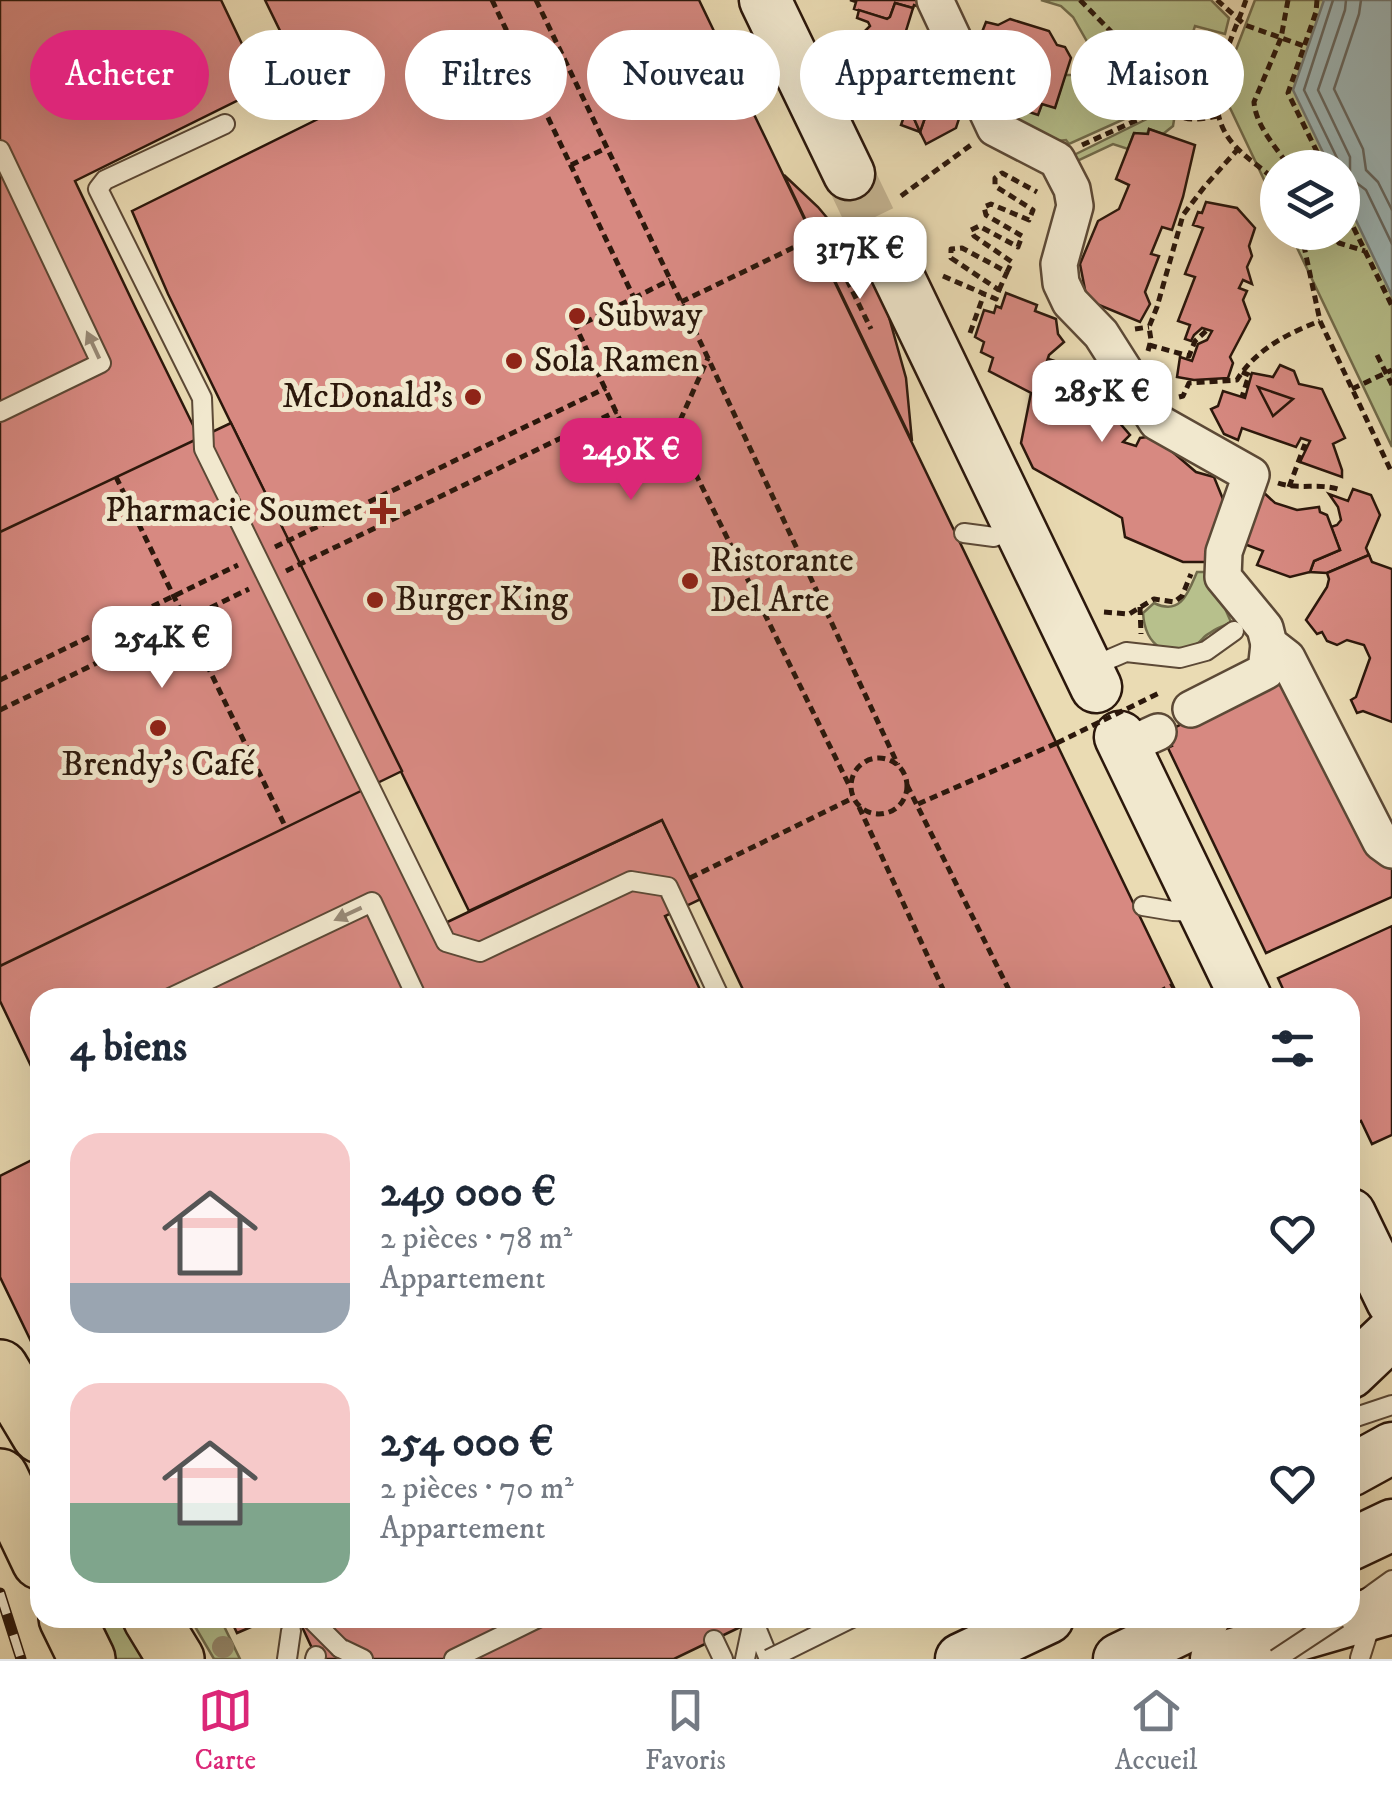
<!DOCTYPE html>
<html lang="fr">
<head>
<meta charset="utf-8">
<style>
	:root { --surface:#fff; --page:#f2f2f3; --text:#1f2937; --muted:#747a83; --line:#e0e1e3; --accent:#db2777 }
	body { margin:0; font-family:"IM FELL DW Pica",serif; background:var(--page); color:var(--text); height:100vh; display:flex; flex-direction:column; font-size:38px; white-space:nowrap }
	* { box-sizing:border-box; margin:0 }
	p { font-size:32px; color:var(--muted) }
	.icon { flex:none; width:55px; height:55px; fill:none; stroke:currentColor; stroke-width:2; stroke-linecap:round; stroke-linejoin:round }
	.map { position:relative; flex:1; overflow:hidden }
	.sheet { position:absolute; left:30px; top:988px; width:1330px; height:640px; display:flex; flex-direction:column; background:var(--surface); border-radius:30px; box-shadow:0 10px 40px #0002 }
	.sheet>* { flex:none }
	.top-card { position:absolute; left:30px; top:30px; width:1332px; height:90px; display:flex; gap:20px }
	.tools { position:absolute; left:1260px; top:150px; display:grid; gap:20px }
	.tools a { display:grid; place-items:center; width:100px; height:100px; border-radius:50%; background:var(--surface); box-shadow:0 10px 40px #0002; font-size:50px }
	.price { position:absolute; translate:-50% -85px; padding:0 22px; border-radius:20px; background:#fff; color:#222; font-size:32px; line-height:65px; filter:drop-shadow(0 2px 5px #0008) }
	.price::after { content:''; position:absolute; left:50%; top:60px; width:30px; height:22px; margin-left:-15px; background:inherit; clip-path:polygon(0 0,100% 0,50% 100%) }
	.price.on { background:var(--accent); color:#fff }
	ul { padding:0; list-style:none }
	li { display:flex; align-items:center; gap:30px; height:250px; padding:0 40px }
	li span { display:grid; place-items:center; flex:none; width:280px; height:200px; border-radius:30px; color:#555 }
	li>.icon { margin-inline-start:auto }
	span .icon { width:120px; height:120px; fill:#fffc; stroke-width:1 }
	li b { font-size:42px }
	h2 { display:flex; justify-content:space-between; align-items:center; height:120px; padding:0 40px; font-size:42px }
	.chip { padding:0 35px; border-radius:45px; background:var(--surface); box-shadow:0 10px 40px #0002; font-size:35px; line-height:90px }
	.chip.on { background:var(--accent); color:#fff }
	.tab-bar { display:flex; justify-content:space-around; align-items:center; height:140px; border-top:2px solid var(--line); background:var(--surface); font-size:28px; color:var(--muted) }
	.tab-bar a { display:grid; justify-items:center; gap:5px }
	.tab-bar .on { color:var(--accent) }
	.map>svg:first-child { display:block }
</style>
</head>
<body>
<div class="map">
<svg width="1392" height="1659" viewBox="0 0 1392 1659">
	<rect width="100%" height="100%" fill="#eadbb3"/>
	<filter id="stains"><feTurbulence type="fractalNoise" baseFrequency=".002" numOctaves="4"/><feColorMatrix values="0 0 0 0 .2 0 0 0 0 .09 0 0 0 0 .02 0 0 0 .5 -.17"/></filter>
	<radialGradient id="worn" r=".72"><stop offset=".6" stop-color="#630" stop-opacity="0"/><stop offset="1" stop-color="#630" stop-opacity=".3"/></radialGradient>
	<g fill="#b7c08c" stroke="#726c4c" stroke-width="2.5">
		<path d="M1041,0H1211L1229,18L1225,34L1195,26L1190,42L1211,50L1212,58L1171,75L1138,104L1140,112L1069,144L1066,140L1048,142L1022,130L1000,107L1002,103L1038,114L1042,104L1055,107L1065,75H1106L1073,17L1061,6Z"/>
		<path d="M1255,0H1392V447L1290,233L1342,232V168H1278L1277,207L1221,89Z"/>
		<path d="M1161,112L1170,114L1174,120L1173,126L1163,134L1149,129L1147,134L1134,133L1128,149L1113,144L1073,163L1074,155Z"/>
		<path d="M1197,572H1209L1231,622C1225,626 1216,628 1210,633C1205,635 1202,640 1198,643C1168,663 1145,645 1143,613L1154,603C1181,616 1188,593 1197,572Z"/>
		<path d="M92,1618H134L159,1659H112Z"/>
		<path d="M190,1618H220L240,1659H214Z"/>
	</g>
	<path fill="#9eb8b9" stroke="#707874" stroke-width="2.5" d="M1324,0H1392V296L1343,193L1342,168L1330,167L1293,90Z"/>
	<g fill="none" stroke-linecap="round" stroke-linejoin="round">
		<g stroke="#656862" stroke-width="2.5">
			<path d="M1333,0L1304,90L1338,160V168"/>
			<path d="M1346,0L1345,10L1318,90L1350,157V178L1366,190L1392,244"/>
			<path d="M1361,0L1359,14L1334,89L1363,149L1366,170L1378,182L1392,210"/>
		</g>
	</g>
	<g fill="#d78981" stroke="#2c180c" stroke-width="2.5">
		<path d="M0,0H221L263,88L75,181L136,309L439,926L662,820L701,899L665,916L704,998H40V1085L0,1001Z"/>
		<path d="M265,0H699L1179,998H747L662,820L469,911L168,294L132,211L322,117Z"/>
		<path d="M850,0H926L932,11L914,5L913,8L895,3L890,17L887,19L854,9L856,2Z"/>
		<path d="M895,3L913,8L905,34L887,39L864,32L870,26L868,22L857,18L859,10L887,19L890,17Z"/>
		<path d="M1010,19L1049,31L1057,45L1065,47L1071,58L1055,108L1042,104L1038,115L1002,103L1009,84L982,73L986,59L973,55L986,22L998,25Z"/>
		<path d="M905,34L904,39L956,57L971,82L956,128L926,144L920,132L927,112L904,103L905,97L872,86L887,39Z"/>
		<path d="M908,105L920,132L901,125Z"/>
		<path d="M908,105L927,112L920,132Z"/>
		<path d="M1149,129L1195,145L1183,197L1172,230L1162,227L1151,254L1159,256L1145,292L1150,304L1140,322L1087,300L1080,264L1098,221L1119,209L1129,185L1116,179L1134,133L1148,134Z"/>
		<path d="M784,175L818,207L844,238L871,278L887,310L906,378L912,441Z"/>
		<path d="M1206,202L1237,208L1255,228L1249,246L1252,256L1247,267L1252,284L1243,280L1239,288L1247,291L1243,300L1250,319L1230,357L1233,363L1228,378L1194,380L1177,377L1180,357L1192,361L1198,344L1207,340L1212,331L1202,328L1194,335L1191,341L1185,339L1190,325L1178,321L1195,277L1185,274L1203,228L1193,225L1198,212L1202,213Z"/>
		<path d="M1006,293L1037,305L1035,311L1056,319L1058,334L1064,342L1049,355L1044,370L1054,372L1055,398L1072,402L1073,388L1086,384L1130,435L1123,442L1136,446L1140,438L1154,436L1196,472L1214,477L1229,514L1214,562H1183L1125,537L1122,518L1033,468L1021,443L1031,393L989,371L993,358L981,352L984,342L975,337L984,310L994,313L996,306L1001,308Z"/>
		<path d="M1280,365L1294,371L1299,384L1322,389L1345,438L1333,444L1342,470V477L1300,462L1310,441L1301,438L1296,447L1242,428L1238,440L1224,434L1211,409L1218,406L1223,391L1245,398L1252,373L1273,377Z"/>
		<path d="M1258,387L1293,399L1273,416Z"/>
		<path d="M231,423L402,771L0,966V532Z"/>
		<path d="M1353,489L1371,495L1380,515L1366,548L1369,555L1327,573L1310,572L1314,561L1340,550L1331,527L1337,525L1341,520L1338,507L1329,494L1348,501Z"/>
		<path d="M1261,490L1275,503L1297,510L1319,507L1320,512L1327,515L1340,550L1314,561L1310,572L1290,577L1257,565L1263,551L1239,542Z"/>
		<path d="M1369,555L1372,562L1392,569V722L1363,711L1357,713L1351,700L1356,697L1370,658L1364,645L1347,640L1337,645L1327,641L1322,632L1317,634L1306,620L1327,587L1329,579L1327,573Z"/>
		<path d="M1274,680L1296,687L1392,861V897L1266,953L1168,748L1172,746L1165,732Z"/>
		<path d="M1392,926V1135L1372,1144L1361,1121L1350,1126V998H1287L1278,978Z"/>
		<path d="M36,1158L40,1167V1360L0,1277V1176Z"/>
		<path d="M230,1618H272L237,1633Z"/>
		<path d="M298,1618H759L674,1659H317Z"/>
	</g>
	<g fill="none" stroke-linecap="round" stroke-linejoin="round">
		<path stroke="#c4b492" stroke-width="50" stroke-dasharray="50 25" stroke-linecap="butt" d="M849,174L886,251"/>
		<defs>
			<g id="lane">
				<path d="M739,82L788,60"/>
				<path d="M225,124L105,180L98,189L202,398L204,449L446,942L480,952L631,881L668,887L720,998"/>
				<path d="M0,150L101,363L0,412"/>
				<path d="M964,533L994,537L1014,529"/>
				<path d="M1091,667L1126,652L1180,658L1206,651L1234,631"/>
				<path d="M1143,906L1173,911L1199,912"/>
				<path d="M170,998L372,902L417,998"/>
				<path d="M1350,1419L1392,1405"/>
				<path d="M1367,1598L1392,1580"/>
				<path d="M753,1620L769,1659"/>
				<path d="M714,1640L723,1659"/>
				<path d="M340,1648L363,1659"/>
				<path d="M1360,1658L1372,1620"/>
				<path d="M287,1659L291,1631"/>
				<path d="M315,1659L316,1656"/>
				<path d="M454,1659L538,1618"/>
				<path d="M745,1659L753,1621"/>
			</g>
			<g id="street">
				<path d="M935,0L995,128L1057,160L1072,189L1075,206L1059,264L1061,283L1070,302L1101,334L1157,422L1251,475L1224,552L1223,577L1265,628L1269,644L1287,658L1381,842L1392,850"/>
				<path d="M1191,709L1266,671L1269,644"/>
				<path d="M1125,747L1158,732"/>
			</g>
			<g id="secondary">
				<path d="M765,0L849,174"/>
				<path d="M886,251L1096,687"/>
				<path d="M1120,737L1246,998"/>
				<path d="M1350,1214L1392,1301"/>
				<path d="M1350,1373L1392,1333"/>
				<path d="M1350,1471L1392,1448"/>
				<path d="M1350,1545L1392,1525"/>
				<path d="M961,1659L1048,1618"/>
				<path d="M1119,1659L1204,1618"/>
				<path d="M1216,1659L1392,1608"/>
			</g>
			<g id="highway">
				<path d="M0,1368L40,1435"/>
				<path d="M0,1477L40,1561"/>
				<path d="M67,1618L87,1659"/>
				<path d="M151,1618L176,1659"/>
			</g>
		</defs>
		<use href="#lane" stroke="#5c4936" stroke-width="22"/>
		<use href="#street" stroke="#5c4936" stroke-width="40"/>
		<use href="#secondary" stroke="#2c180c" stroke-width="55"/>
		<use href="#highway" stroke="#2c180c" stroke-width="60"/>
		<g stroke="#2c180c" stroke-width="5" stroke-dasharray="8 5" stroke-linecap="butt">
			<path d="M492,0L634,298L576,327L635,452L675,432L850,787"/>
			<path d="M536,0L708,358L898,765"/>
			<path d="M1080,0L1135,56L1151,77L1167,90"/>
			<path d="M1217,0L1245,25L1304,46"/>
			<path d="M1246,0C1230,46 1195,105 1236,147C1249,161 1265,169 1278,184"/>
			<path d="M1288,0L1281,38L1254,102C1256,127 1277,148 1290,168"/>
			<path d="M1317,0L1316,12L1288,93L1325,168"/>
			<path d="M1218,116C1191,121 1171,124 1167,90C1180,71 1198,68 1220,74"/>
			<path d="M1082,145L1170,105"/>
			<path d="M571,165L606,148"/>
			<path d="M901,196L971,145"/>
			<path d="M1342,204L1392,306"/>
			<path d="M1301,232L1320,321L1392,473"/>
			<path d="M1329,232L1339,243L1365,251"/>
			<path d="M824,233L871,329"/>
			<path d="M943,276L996,299L999,290L951,258V249L962,248L1007,272L1012,262L974,236L971,230L979,226L1018,247L1022,236L986,215L984,207L991,204L1029,220L1033,210L995,186V178L1002,173L1037,192"/>
			<path d="M999,290L1007,272"/>
			<path d="M634,298L670,280"/>
			<path d="M681,302L813,238"/>
			<path d="M1135,329L1149,327"/>
			<path d="M970,333L984,294"/>
			<path d="M1149,345L1189,356L1195,341L1206,331"/>
			<path d="M1148,351L1151,340L1149,327L1157,307L1183,215L1205,186L1238,149"/>
			<path d="M1377,355L1392,385"/>
			<path d="M1048,360L1057,363L1067,373"/>
			<path d="M1242,372L1249,375L1242,397"/>
			<path d="M1352,389L1392,370"/>
			<path d="M1065,397L1068,382L1067,373L1088,366"/>
			<path d="M1179,397L1183,396L1189,383L1237,380C1255,350 1288,333 1320,321"/>
			<path d="M675,432L708,358"/>
			<path d="M116,477L285,826"/>
			<path d="M1278,483C1299,490 1318,483 1338,489"/>
			<path d="M1289,487L1305,444"/>
			<path d="M275,547L606,388"/>
			<path d="M286,571L617,411"/>
			<path d="M1140,607L1141,634"/>
			<path d="M1104,612L1129,614L1154,599L1174,602L1182,596L1191,574"/>
			<path d="M0,680L238,565"/>
			<path d="M0,710L249,589"/>
			<circle cx="879" cy="786" r="28"/>
			<path d="M907,785L1013,998"/>
			<path d="M918,804L1057,743"/>
			<path d="M859,807L947,998"/>
			<path d="M690,878L853,798"/>
			<path d="M1147,998L1173,985"/>
		</g>
		<use href="#lane" stroke="#f1e8ce" stroke-width="18"/>
		<use href="#street" stroke="#f1e8ce" stroke-width="35"/>
		<use href="#secondary" stroke="#f1e8ce" stroke-width="50"/>
		<use href="#highway" stroke="#eadbb3" stroke-width="55"/>
		<defs>
			<path id="rail" d="M0,1593L21,1659"/>
		</defs>
		<use href="#rail" stroke="#2c180c" stroke-width="11"/>
		<use href="#rail" stroke="#f1e8ce" stroke-width="8" stroke-dasharray="22" stroke-linecap="butt"/>
		<defs>
			<g id="lane-bridge">
				<path d="M310,1618L340,1648"/>
				<path d="M769,1659L852,1618"/>
				<path d="M1276,1659L1338,1618"/>
			</g>
		</defs>
		<use href="#lane-bridge" stroke="#5c4936" stroke-width="22" stroke-linecap="butt"/>
		<path stroke="#2c180c" stroke-width="5" stroke-dasharray="8 5" stroke-linecap="butt" d="M1057,743L1161,692"/>
		<use href="#lane-bridge" stroke="#f1e8ce" stroke-width="18"/>
	</g>
	<circle fill="#998b6c" cx="223" cy="1647" r="11"/>
	<defs><path id="oneway-solid" d="M-6-.8H1V-3.2L6.5 0L1 3.2V.8H-6Z" transform="scale(2.5)"/></defs>
	<g fill="#988a77">
		<use href="#oneway-solid" transform="translate(93 345) rotate(-115)"/>
		<use href="#oneway-solid" transform="translate(348 914) rotate(155)"/>
	</g>
	<g fill="#8f2418" stroke="#f1e8ce" stroke-width="4">
		<circle cx="577" cy="316" r="10"/>
		<circle cx="514" cy="361" r="10"/>
		<circle cx="473" cy="397" r="10"/>
		<path d="M378 496h10v10h10v10h-10v10h-10v-10h-10v-10h10z"/>
		<circle cx="690" cy="581" r="10"/>
		<circle cx="375" cy="600" r="10"/>
		<circle cx="158" cy="728" r="10"/>
	</g>
	<g text-anchor="middle" dominant-baseline="central" stroke-width="10" stroke-linejoin="round" paint-order="stroke">
		<g font-size="35" fill="#2c180c" stroke="#f1e8ce" text-anchor="start">
			<text x="597" y="316">Subway</text>
			<text x="534" y="361">Sola Ramen</text>
			<text x="453" y="397" text-anchor="end">McDonald's</text>
			<text x="363" y="511" text-anchor="end">Pharmacie Soumet</text>
			<text x="710" y="561">Ristorante<tspan x="710" dy="40">Del Arte</tspan></text>
			<text x="395" y="600">Burger King</text>
			<text x="158" y="765" text-anchor="middle">Brendy’s Café</text>
		</g>
	</g>
	<rect width="100%" height="100%" filter="url(#stains)"/>
	<rect width="100%" height="100%" fill="url(#worn)"/>
</svg>
<div class="tools">
<a><svg class="icon" aria-label="layers" viewBox="0 0 24 24"><path d="M12 4l9 5-9 5-9-5zM3 14l9 5 9-5"/></svg></a>
</div>
<b class="price" style="left:860px;top:302px">317K €</b>
<b class="price" style="left:1102px;top:445px">285K €</b>
<b class="price on" style="left:631px;top:503px">249K €</b>
<b class="price" style="left:162px;top:691px">254K €</b>
<div class="top-card">
<a class="chip on">Acheter</a>
<a class="chip">Louer</a>
<a class="chip">Filtres</a>
<a class="chip">Nouveau</a>
<a class="chip">Appartement</a>
<a class="chip">Maison</a>
</div>
<section class="sheet">
<h2>4 biens<svg class="icon" aria-label="filters" viewBox="0 0 24 24"><path d="M4 7h16M4 17h16"/><circle cx="9" cy="7" r="2"/><circle cx="15" cy="17" r="2"/></svg></h2>
<ul>
<li><span style="background:linear-gradient(#f6c9c9 75%,#9aa5b1 0)"><svg class="icon" aria-label="home" viewBox="0 0 24 24"><path d="M3 11l9-7 9 7M6 9v11h12V9"/></svg></span><div><b>249 000 €</b><p>2 pièces · 78 m²</p><p>Appartement</p></div><svg class="icon" aria-label="heart" viewBox="0 0 24 24"><path d="M12 20l-8-8c-3-5 5-10 8-4 3-6 11-1 8 4z"/></svg></li>
<li><span style="background:linear-gradient(#f6c9c9 60%,#7fa58c 0)"><svg class="icon" aria-label="home" viewBox="0 0 24 24"><path d="M3 11l9-7 9 7M6 9v11h12V9"/></svg></span><div><b>254 000 €</b><p>2 pièces · 70 m²</p><p>Appartement</p></div><svg class="icon" aria-label="heart" viewBox="0 0 24 24"><path d="M12 20l-8-8c-3-5 5-10 8-4 3-6 11-1 8 4z"/></svg></li>
</ul>
</section>
</div>
<nav class="tab-bar">
<a class="on"><svg class="icon" aria-label="map" viewBox="0 0 24 24"><path d="M3 6l6-2 6 2 6-2v14l-6 2-6-2-6 2zM9 4v14M15 6v14"/></svg>Carte</a>
<a><svg class="icon" aria-label="saved" viewBox="0 0 24 24"><path d="M7 4h10v16l-5-4-5 4z"/></svg>Favoris</a>
<a><svg class="icon" aria-label="home" viewBox="0 0 24 24"><path d="M3 11l9-7 9 7M6 9v11h12V9"/></svg>Accueil</a>
</nav>
</body>
</html>
